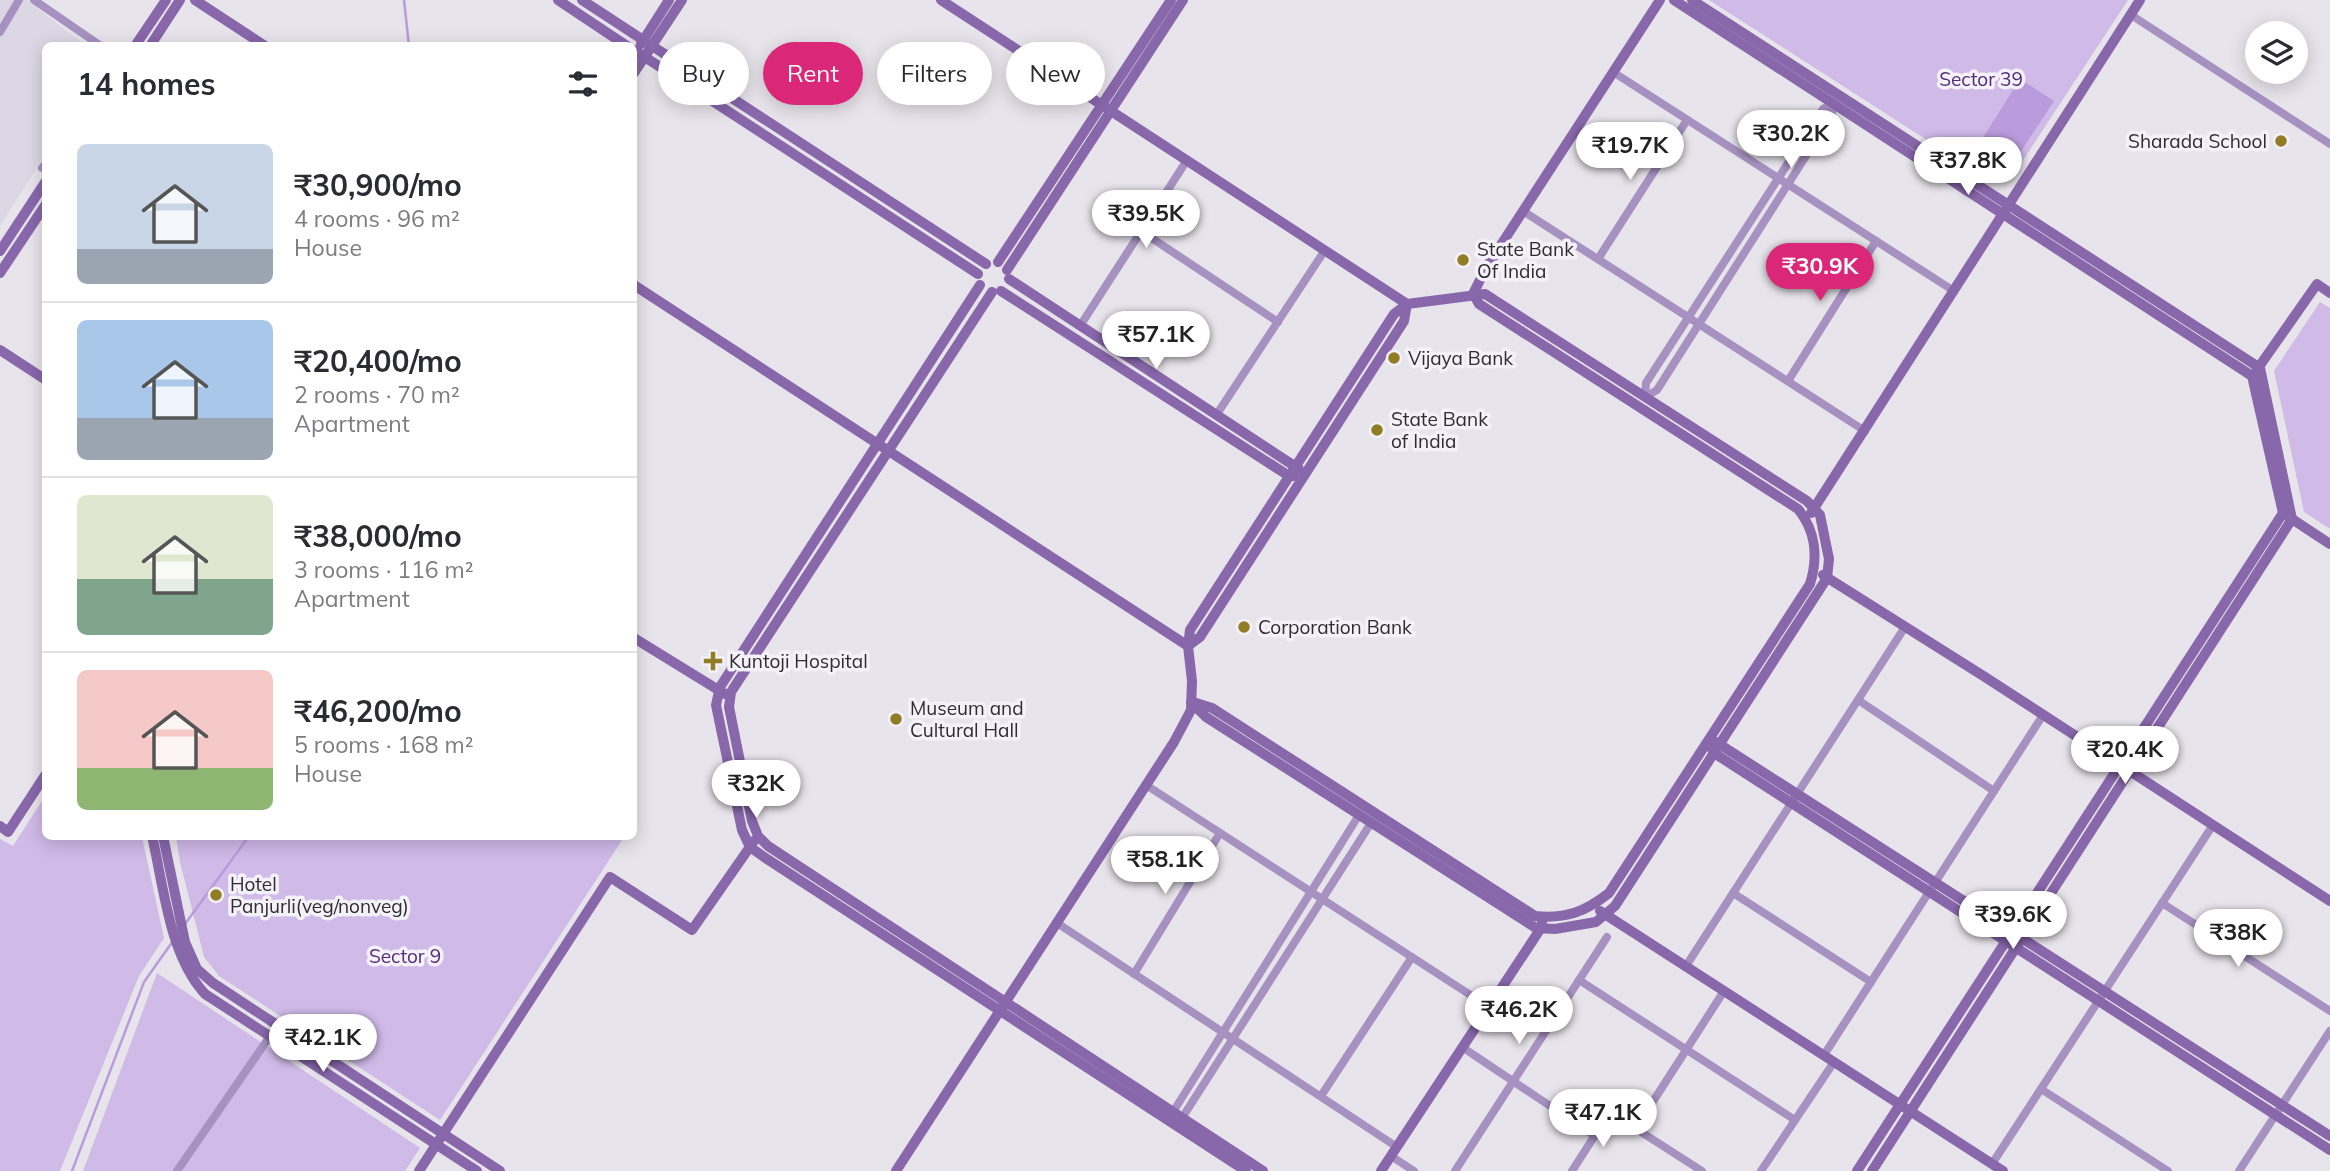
<!DOCTYPE html>
<html lang="en">
<head>
<meta charset="utf-8">
<style>
	:root { --surface:#fff; --page:#f2f2f3; --text:#2b2b33; --muted:#7c7c81; --line:#e1e1e2; --accent:#db2777 }
	body { margin:0; font-family:Mulish,sans-serif; background:var(--page); color:var(--text); height:100vh; display:flex; flex-direction:column; font-size:26px; white-space:nowrap }
	* { box-sizing:border-box; margin:0 }
	p { font-size:23px; color:var(--muted) }
	.icon { flex:none; width:38px; height:38px; fill:none; stroke:currentColor; stroke-width:2; stroke-linecap:round; stroke-linejoin:round }
	.map { position:relative; flex:1; overflow:hidden }
	.drawer { position:absolute; left:42px; top:42px; width:595px; height:798px; display:flex; flex-direction:column; background:var(--surface); border-radius:10px; box-shadow:0 4px 18px #0003 }
	.drawer>* { flex:none }
	.top-card { position:absolute; left:658px; top:42px; width:665px; height:63px; display:flex; gap:14px }
	.controls { position:absolute; left:2245px; top:21px; display:grid; gap:14px }
	.controls a { display:grid; place-items:center; width:63px; height:63px; border-radius:50%; background:var(--surface); box-shadow:0 4px 18px #0003; font-size:35px }
	.price { position:absolute; translate:-50% -60px; padding:0 16px; border-radius:24px; background:#fff; color:#222; font-size:23px; line-height:46px; filter:drop-shadow(0 2px 4px #0008) }
	.price::after { content:''; position:absolute; left:50%; top:42px; width:21px; height:16px; margin-left:-10px; background:inherit; clip-path:polygon(0 0,100% 0,50% 100%) }
	.price.selected { background:var(--accent); color:#fff }
	ul { padding:0; list-style:none }
	li { display:flex; align-items:center; gap:21px; height:175px; padding:0 35px }
	li+li { border-top:2px solid var(--line) }
	li span { display:grid; place-items:center; flex:none; width:196px; height:140px; border-radius:10px; color:#555 }
	li>.icon { margin-inline-start:auto }
	span .icon { width:84px; height:84px; fill:#fffc; stroke-width:1 }
	li b { font-size:30px }
	h2 { display:flex; justify-content:space-between; align-items:center; height:84px; padding:0 35px; font-size:30px }
	.chip { padding:0 24px; border-radius:32px; background:var(--surface); box-shadow:0 4px 18px #0003; font-size:24px; line-height:63px }
	.chip.selected { background:var(--accent); color:#fff }
	.map>svg:first-child { display:block }
</style>
</head>
<body>
<div class="map">
<svg width="2330" height="1171" viewBox="0 0 2330 1171">
	<rect width="100%" height="100%" fill="#e7e4eb"/>
	<path fill="#dcd7e4" d="M0,0H27L85,45L46,46L45,155L0,226Z"/>
	<g fill="#d0bae8">
		<path d="M1709,0H2128L2016,171L2002,178H1986Z"/>
		<path d="M2320,302L2330,308V529L2304,512L2274,371Z"/>
		<path d="M45,796L46,836L142,837L164,938L139,976L60,1171H0V839L13,846Z"/>
		<path d="M176,837V836L624,837L440,1120L219,976L204,957L180,862Z"/>
		<path d="M157,973L420,1148L405,1171H83Z"/>
	</g>
	<path fill="#ba9bdc" d="M2020,79L2054,101L2010,168L1977,147Z"/>
	<g fill="none" stroke-linecap="round" stroke-linejoin="round">
		<g stroke="#ba9bdc" stroke-width="2.5">
			<path d="M404,0L409,46"/>
			<path d="M185,924L249,836"/>
			<path d="M72,1171L144,982L173,941"/>
		</g>
		<g stroke="#a791c0" stroke-width="8">
			<path d="M34,0L101,46"/>
			<path d="M2131,15L2330,144"/>
			<path d="M0,32L19,0"/>
			<path d="M1613,72L1954,291"/>
			<path d="M42,168L46,163"/>
			<path d="M1523,211L1865,431"/>
			<path d="M1141,231L1278,322"/>
			<path d="M1598,259L1687,120"/>
			<path d="M1080,326L1187,160"/>
			<path d="M1788,381L1876,241"/>
			<path d="M1645,397L1657,390L1832,115L1833,103"/>
			<path d="M1645,397L1646,383L1823,109L1833,103"/>
			<path d="M1217,414L1325,250"/>
			<path d="M1858,700L1994,791"/>
			<path d="M1146,785L1489,1007"/>
			<path d="M1733,893L1871,982"/>
			<path d="M2162,903L2330,1011"/>
			<path d="M1057,923L1397,1147"/>
			<path d="M1686,966L1905,627"/>
			<path d="M1134,974L1220,833"/>
			<path d="M1579,980L1795,1120"/>
			<path d="M1462,1047L1595,1136"/>
			<path d="M1824,1055L2043,715"/>
			<path d="M2041,1089L2168,1171"/>
			<path d="M1321,1096L1412,957"/>
			<path d="M1173,1117V1112L1359,815"/>
			<path d="M1178,1120L1182,1118L1371,823"/>
			<path d="M1636,1128L1724,991"/>
			<path d="M1391,1156L1414,1171"/>
			<path d="M1992,1164L2213,825"/>
			<path d="M177,1171L270,1036"/>
			<path d="M1455,1171L1607,937"/>
			<path d="M1572,1171L1610,1112L1702,1171"/>
			<path d="M1761,1171L1834,1062"/>
			<path d="M2239,1171L2330,1031"/>
		</g>
		<g stroke="#8867ab" stroke-width="10">
			<path d="M195,0L265,46"/>
			<path d="M558,0L627,46"/>
			<path d="M582,0L986,264"/>
			<path d="M941,0L1407,304L1485,294L1807,501L1820,515L1829,559L1827,578L1615,906L1596,922L1555,929L1536,928L1206,717L1191,702"/>
			<path d="M1674,0L2252,376L2283,513L1857,1171"/>
			<path d="M1692,0L2260,368L2292,519L1872,1171"/>
			<path d="M641,44L669,0"/>
			<path d="M135,46L166,0"/>
			<path d="M150,46L180,0"/>
			<path d="M634,50L978,274"/>
			<path d="M634,73L682,0"/>
			<path d="M0,251L46,181"/>
			<path d="M998,262L1171,0"/>
			<path d="M1007,270L1183,0"/>
			<path d="M0,273L46,204"/>
			<path d="M1009,279L1299,469"/>
			<path d="M634,285L1188,646L1192,681L1191,710L1174,742L896,1171"/>
			<path d="M980,285L720,687L716,705L742,830L750,847L764,857L1246,1171"/>
			<path d="M1001,291L1289,476H1294"/>
			<path d="M992,292L731,692L729,707L752,821L758,836L768,846L1263,1171"/>
			<path d="M1473,294L1486,268L1660,0"/>
			<path d="M1407,304L1404,321L1200,637L1188,646L1190,630L1394,314Z"/>
			<path d="M0,350L46,380"/>
			<path d="M2256,371L2317,284L2330,293"/>
			<path d="M1811,513L2140,0"/>
			<path d="M2289,517L2330,544"/>
			<path d="M1823,575L1985,677L2330,901"/>
			<path d="M634,638L725,694"/>
			<path d="M1193,702L1212,708L1535,916C1566,919 1585,912 1609,893L1810,584C1818,558 1816,531 1798,509L1479,304L1473,294"/>
			<path d="M1716,742L2330,1136"/>
			<path d="M1711,747L1714,753L2330,1150"/>
			<path d="M0,826L8,832L46,774"/>
			<path d="M152,836C164,887 169,955 205,994L477,1171"/>
			<path d="M163,836L185,942L197,969L213,983L500,1171"/>
			<path d="M1600,911L2003,1171"/>
			<path d="M419,1171L610,877L692,930L754,841"/>
			<path d="M1381,1171L1541,928L1542,923"/>
		</g>
	</g>
	<g fill="#917d23" stroke="#f4f1f8" stroke-width="2.5">
		<circle cx="2281" cy="141" r="7"/>
		<circle cx="1463" cy="260" r="7"/>
		<circle cx="1394" cy="358" r="7"/>
		<circle cx="1377" cy="430" r="7"/>
		<circle cx="1244" cy="627" r="7"/>
		<path d="M709.5 650.5h7v7h7v7h-7v7h-7v-7h-7v-7h7z"/>
		<circle cx="896" cy="719" r="7"/>
		<circle cx="216" cy="895" r="7"/>
	</g>
	<g text-anchor="middle" dominant-baseline="central" stroke-width="7" stroke-linejoin="round" paint-order="stroke">
		<g font-size="19" fill="#532b77" stroke="#f4f1f8">
			<text x="1981" y="79">Sector 39</text>
			<text x="405" y="956">Sector 9</text>
		</g>
		<g font-size="19" fill="#2e2d30" stroke="#f4f1f8" text-anchor="start">
			<text x="2267" y="141" text-anchor="end">Sharada School</text>
			<text x="1477" y="249">State Bank<tspan x="1477" dy="22">Of India</tspan></text>
			<text x="1408" y="358">Vijaya Bank</text>
			<text x="1391" y="419">State Bank<tspan x="1391" dy="22">of India</tspan></text>
			<text x="1258" y="627">Corporation Bank</text>
			<text x="729" y="661">Kuntoji Hospital</text>
			<text x="910" y="708">Museum and<tspan x="910" dy="22">Cultural Hall</tspan></text>
			<text x="230" y="884">Hotel<tspan x="230" dy="22">Panjurli(veg/nonveg)</tspan></text>
		</g>
	</g>
</svg>
<div class="controls">
<a><svg class="icon" aria-label="layers" viewBox="0 0 24 24"><path d="M12 4l9 5-9 5-9-5zM3 14l9 5 9-5"/></svg></a>
</div>
<b class="price" style="left:1791px;top:170px">₹30.2K</b>
<b class="price" style="left:1630px;top:182px">₹19.7K</b>
<b class="price" style="left:1968px;top:197px">₹37.8K</b>
<b class="price" style="left:1146px;top:250px">₹39.5K</b>
<b class="price selected" style="left:1820px;top:303px">₹30.9K</b>
<b class="price" style="left:1156px;top:371px">₹57.1K</b>
<b class="price" style="left:2125px;top:786px">₹20.4K</b>
<b class="price" style="left:756px;top:820px">₹32K</b>
<b class="price" style="left:1165px;top:896px">₹58.1K</b>
<b class="price" style="left:2013px;top:951px">₹39.6K</b>
<b class="price" style="left:2238px;top:969px">₹38K</b>
<b class="price" style="left:1519px;top:1046px">₹46.2K</b>
<b class="price" style="left:323px;top:1074px">₹42.1K</b>
<b class="price" style="left:1603px;top:1149px">₹47.1K</b>
<div class="top-card">
<a class="chip">Buy</a>
<a class="chip selected">Rent</a>
<a class="chip">Filters</a>
<a class="chip">New</a>
</div>
<section class="drawer">
<h2>14 homes<svg class="icon" aria-label="filters" viewBox="0 0 24 24"><path d="M4 7h16M4 17h16"/><circle cx="9" cy="7" r="2"/><circle cx="15" cy="17" r="2"/></svg></h2>
<ul>
<li><span style="background:linear-gradient(#c9d6e8 75%,#9aa5b1 0)"><svg class="icon" aria-label="home" viewBox="0 0 24 24"><path d="M3 11l9-7 9 7M6 9v11h12V9"/></svg></span><div><b>₹30,900/mo</b><p>4 rooms · 96 m²</p><p>House</p></div></li>
<li><span style="background:linear-gradient(#a9c7e8 70%,#9aa5b1 0)"><svg class="icon" aria-label="home" viewBox="0 0 24 24"><path d="M3 11l9-7 9 7M6 9v11h12V9"/></svg></span><div><b>₹20,400/mo</b><p>2 rooms · 70 m²</p><p>Apartment</p></div></li>
<li><span style="background:linear-gradient(#dfe7d0 60%,#7fa58c 0)"><svg class="icon" aria-label="home" viewBox="0 0 24 24"><path d="M3 11l9-7 9 7M6 9v11h12V9"/></svg></span><div><b>₹38,000/mo</b><p>3 rooms · 116 m²</p><p>Apartment</p></div></li>
<li><span style="background:linear-gradient(#f6c9c9 70%,#8fb573 0)"><svg class="icon" aria-label="home" viewBox="0 0 24 24"><path d="M3 11l9-7 9 7M6 9v11h12V9"/></svg></span><div><b>₹46,200/mo</b><p>5 rooms · 168 m²</p><p>House</p></div></li>
</ul>
</section>
</div>
</body>
</html>
